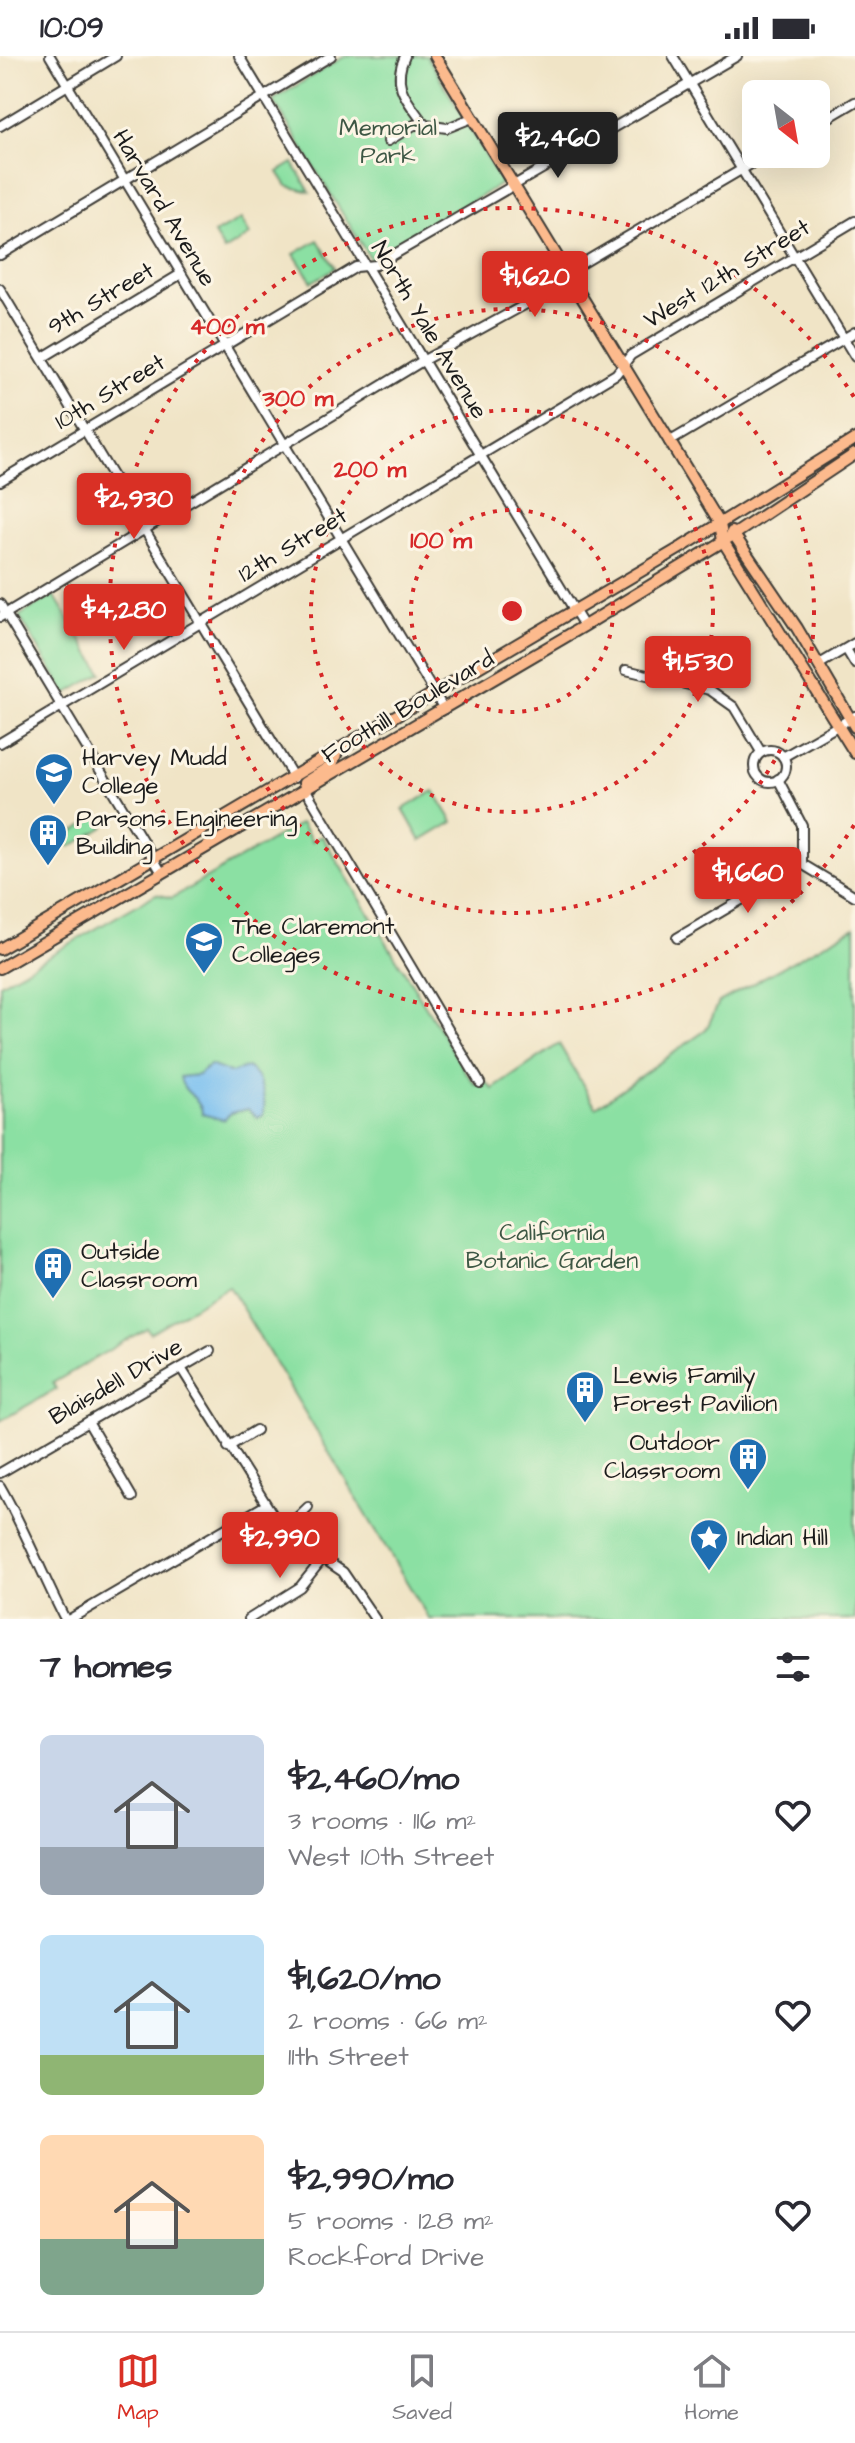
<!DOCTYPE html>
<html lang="en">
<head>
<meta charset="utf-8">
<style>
	:root { --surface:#fff; --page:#f7f7f7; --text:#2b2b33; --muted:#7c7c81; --line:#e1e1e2; --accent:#d93025 }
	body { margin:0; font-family:"Architects Daughter",sans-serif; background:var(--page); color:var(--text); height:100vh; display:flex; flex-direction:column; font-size:30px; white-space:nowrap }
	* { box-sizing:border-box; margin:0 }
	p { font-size:26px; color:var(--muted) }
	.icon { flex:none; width:44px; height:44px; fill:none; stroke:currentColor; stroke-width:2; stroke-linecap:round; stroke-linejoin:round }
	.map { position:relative; height:1563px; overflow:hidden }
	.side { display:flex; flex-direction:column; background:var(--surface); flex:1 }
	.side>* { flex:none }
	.needle { width:52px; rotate:149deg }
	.fabs { position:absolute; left:742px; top:24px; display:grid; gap:16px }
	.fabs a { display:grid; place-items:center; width:88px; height:88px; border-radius:12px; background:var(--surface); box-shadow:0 8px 32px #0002; font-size:40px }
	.price { position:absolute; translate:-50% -68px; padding:0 18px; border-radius:8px; background:var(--accent); color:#fff; font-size:26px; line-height:52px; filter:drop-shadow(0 2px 4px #0008) }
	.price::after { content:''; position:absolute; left:50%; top:48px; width:24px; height:18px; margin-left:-12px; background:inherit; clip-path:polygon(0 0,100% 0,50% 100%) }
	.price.active { background:#222; color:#fff }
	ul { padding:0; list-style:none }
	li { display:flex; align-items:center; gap:24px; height:200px; padding:0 40px }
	li span { display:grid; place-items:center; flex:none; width:224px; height:160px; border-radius:12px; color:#555 }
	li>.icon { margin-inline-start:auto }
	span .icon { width:96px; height:96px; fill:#fffc; stroke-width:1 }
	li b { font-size:34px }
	h2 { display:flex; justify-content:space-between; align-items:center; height:96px; padding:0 40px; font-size:34px }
	.status { display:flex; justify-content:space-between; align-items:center; height:56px; padding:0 40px; background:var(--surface); direction:ltr }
	.status svg { height:22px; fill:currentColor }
	.tab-bar { display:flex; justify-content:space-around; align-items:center; height:112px; border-top:2px solid var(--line); background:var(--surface); font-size:22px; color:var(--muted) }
	.tab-bar a { display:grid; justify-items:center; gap:4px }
	.tab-bar .active { color:var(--accent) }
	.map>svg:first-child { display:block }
</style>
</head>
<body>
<div class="status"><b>10:09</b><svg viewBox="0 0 49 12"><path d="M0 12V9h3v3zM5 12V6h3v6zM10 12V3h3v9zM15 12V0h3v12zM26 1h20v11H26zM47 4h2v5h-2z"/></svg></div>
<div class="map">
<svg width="855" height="1563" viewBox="0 0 855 1563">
	<rect width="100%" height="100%" fill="#fcf5e5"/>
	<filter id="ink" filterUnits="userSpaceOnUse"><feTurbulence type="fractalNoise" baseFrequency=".0125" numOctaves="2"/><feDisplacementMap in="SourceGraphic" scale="16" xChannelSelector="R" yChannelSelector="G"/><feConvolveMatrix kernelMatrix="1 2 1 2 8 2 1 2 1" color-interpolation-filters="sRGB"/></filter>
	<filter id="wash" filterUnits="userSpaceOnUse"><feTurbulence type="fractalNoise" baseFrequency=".006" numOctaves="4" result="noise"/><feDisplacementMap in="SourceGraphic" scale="32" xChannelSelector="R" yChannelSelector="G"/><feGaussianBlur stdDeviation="1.8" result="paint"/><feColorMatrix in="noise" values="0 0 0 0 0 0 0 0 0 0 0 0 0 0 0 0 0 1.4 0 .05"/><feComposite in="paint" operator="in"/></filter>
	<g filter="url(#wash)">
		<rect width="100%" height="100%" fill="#f0e4c6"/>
		<g fill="#8be0a3" stroke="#547e60" stroke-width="2">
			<path d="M345,0H427L502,127L372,206L273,44Z"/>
			<path d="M293,107L310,136L287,130L278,116Z"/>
			<path d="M241,163L250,179L224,195L214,178Z"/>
			<path d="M318,184L335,212L312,226L294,198Z"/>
			<path d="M54,539L102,617L66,638L19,560Z"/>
			<path d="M434,735L453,766L421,785L403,753Z"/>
			<path d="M98,761L104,771L70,791L64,781Z"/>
			<path d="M301,767L312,785L322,780L465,1015L476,1029L484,1024L493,1033L559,988L596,1051L706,974L719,946L855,871V1563H429L229,1230L150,1277L147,1272L53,1327L56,1333L0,1365V928L156,838L172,842Z"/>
		</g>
		<path fill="#78bff0" stroke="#4a6e86" stroke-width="2" d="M210,1009L231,1017L247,1011C262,1021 267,1044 263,1059L257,1061L248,1053L231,1057L224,1064L202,1058C202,1041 182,1038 180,1021L198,1019Z"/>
	</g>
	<g filter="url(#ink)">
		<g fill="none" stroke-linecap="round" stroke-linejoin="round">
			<defs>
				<g id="minor">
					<path d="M50,0L444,653"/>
					<path d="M239,0L584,570"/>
					<path d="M405,0C391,30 407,44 425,69L447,72L472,62"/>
					<path d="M673,0L855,301"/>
					<path d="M816,69L855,46"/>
					<path d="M0,70L116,0"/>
					<path d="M388,85L414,69H425"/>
					<path d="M0,199L331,0"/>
					<path d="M0,233L294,722"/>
					<path d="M42,302L181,218"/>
					<path d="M669,386L855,276"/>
					<path d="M0,425L356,211L376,209L737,0"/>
					<path d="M0,548L162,817"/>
					<path d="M0,561L424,304L561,229L576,211L768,98"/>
					<path d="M846,593L855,608"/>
					<path d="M818,609L855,587"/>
					<path d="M626,614L710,634L734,651L761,696"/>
					<path d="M0,687L616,318L631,299L855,165"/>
					<circle cx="770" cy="710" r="16"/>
					<path d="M783,701L855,660"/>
					<path d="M778,723L802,769V808L855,840"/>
					<path d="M306,734L480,1027"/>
					<path d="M677,882L802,808"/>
					<path d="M181,1312L283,1475L343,1516L375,1563"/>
					<path d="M88,1366L132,1441"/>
					<path d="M228,1391L256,1374"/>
					<path d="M0,1417L210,1295"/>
					<path d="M0,1430C25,1473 42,1519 65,1563"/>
					<path d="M283,1475L308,1451"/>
					<path d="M70,1563L264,1450"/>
					<path d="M249,1563L300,1531L324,1501"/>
				</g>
				<g id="major">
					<path d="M435,0L720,468L723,485L855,697"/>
					<path d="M732,476L797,572L855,671"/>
					<path d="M306,734L304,727L332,709L337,696"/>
					<path d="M0,893L682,491L855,383"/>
					<path d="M0,912L584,570L735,478L855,398"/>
				</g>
			</defs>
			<use href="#minor" stroke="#3c3a36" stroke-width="12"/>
			<use href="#major" stroke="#3c3a36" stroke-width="14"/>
			<use href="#minor" stroke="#fff" stroke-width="8"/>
			<use href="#major" stroke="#fcba8d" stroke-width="10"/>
		</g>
	</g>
	<g fill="none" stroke="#d62828" stroke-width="4" stroke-dasharray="4 8">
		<circle cx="512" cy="555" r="101"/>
		<circle cx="512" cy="555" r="201"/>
		<circle cx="512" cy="555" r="302"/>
		<path d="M854 769A403 403 0 1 1 854 341"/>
	</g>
	<defs>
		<symbol id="university-pin" viewBox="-11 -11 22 30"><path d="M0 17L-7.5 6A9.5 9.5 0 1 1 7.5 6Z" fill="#1f6fb2" stroke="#fcf5e5"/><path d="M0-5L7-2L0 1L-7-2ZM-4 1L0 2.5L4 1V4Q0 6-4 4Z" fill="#fff"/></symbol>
		<symbol id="building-pin" viewBox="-11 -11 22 30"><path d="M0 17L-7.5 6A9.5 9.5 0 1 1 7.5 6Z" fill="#1f6fb2" stroke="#fcf5e5"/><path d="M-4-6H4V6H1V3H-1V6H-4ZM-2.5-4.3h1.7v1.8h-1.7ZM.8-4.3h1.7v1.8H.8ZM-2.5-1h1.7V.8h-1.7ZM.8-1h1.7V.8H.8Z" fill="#fff"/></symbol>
		<symbol id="sight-pin" viewBox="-11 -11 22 30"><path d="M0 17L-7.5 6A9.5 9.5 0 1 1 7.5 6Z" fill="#1f6fb2" stroke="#fcf5e5"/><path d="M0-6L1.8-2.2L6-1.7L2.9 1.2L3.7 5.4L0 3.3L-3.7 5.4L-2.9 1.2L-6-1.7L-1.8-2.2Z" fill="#fff"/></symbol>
	</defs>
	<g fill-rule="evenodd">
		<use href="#university-pin" x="32" y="694" width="44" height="60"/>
		<use href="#building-pin" x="26" y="755" width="44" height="60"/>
		<use href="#university-pin" x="182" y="863" width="44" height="60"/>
		<use href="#building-pin" x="31" y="1188" width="44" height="60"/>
		<use href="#building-pin" x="563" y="1312" width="44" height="60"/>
		<use href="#building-pin" x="726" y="1379" width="44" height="60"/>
		<use href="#sight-pin" x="687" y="1460" width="44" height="60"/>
	</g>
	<g text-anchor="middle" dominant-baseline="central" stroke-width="6" stroke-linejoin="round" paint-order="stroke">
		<g font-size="24" fill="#3d5744" stroke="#fcf5e5">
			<text x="388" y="72">Memorial<tspan x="388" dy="28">Park</tspan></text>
			<text x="552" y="1177">California<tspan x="552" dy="28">Botanic Garden</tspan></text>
		</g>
		<g font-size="24" fill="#1c1c1c" stroke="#fcf5e5">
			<text transform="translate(164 152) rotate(59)">Harvard Avenue</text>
			<text transform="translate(727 218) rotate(-31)">West 12th Street</text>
			<text transform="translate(101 243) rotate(-31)">9th Street</text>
			<text transform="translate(429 274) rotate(59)">North Yale Avenue</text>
			<text transform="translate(110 336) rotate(-31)">10th Street</text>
			<text transform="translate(293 489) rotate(-31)">12th Street</text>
			<text transform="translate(408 651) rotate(-31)">Foothill Boulevard</text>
			<text transform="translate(116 1326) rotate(-30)">Blaisdell Drive</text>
		</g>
		<g font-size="24" fill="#1c1c1c" stroke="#fcf5e5" text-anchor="start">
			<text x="82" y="702">Harvey Mudd<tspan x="82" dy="28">College</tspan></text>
			<text x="76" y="763">Parsons Engineering<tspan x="76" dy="28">Building</tspan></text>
			<text x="232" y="871">The Claremont<tspan x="232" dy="28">Colleges</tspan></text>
			<text x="81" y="1196">Outside<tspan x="81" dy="28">Classroom</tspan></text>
			<text x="613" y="1320">Lewis Family<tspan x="613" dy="28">Forest Pavilion</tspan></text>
			<text x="720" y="1387" text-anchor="end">Outdoor<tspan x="720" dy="28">Classroom</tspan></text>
			<text x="737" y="1482">Indian Hill</text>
		</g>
	</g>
	<circle cx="512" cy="555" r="12" fill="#d62828" stroke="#fcf5e5" stroke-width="4"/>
	<g font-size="24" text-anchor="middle" font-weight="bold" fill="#d62828" stroke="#fcf5e5" stroke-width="6" stroke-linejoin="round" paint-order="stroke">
		<text x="227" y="278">400 m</text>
		<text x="298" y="350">300 m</text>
		<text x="370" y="421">200 m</text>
		<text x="441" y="492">100 m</text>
	</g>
</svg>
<div class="fabs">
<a><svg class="needle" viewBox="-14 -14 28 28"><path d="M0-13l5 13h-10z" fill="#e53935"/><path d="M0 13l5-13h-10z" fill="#7c7c81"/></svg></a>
</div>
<b class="price active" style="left:558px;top:124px">$2,460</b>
<b class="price" style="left:535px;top:263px">$1,620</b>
<b class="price" style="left:134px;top:485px">$2,930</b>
<b class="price" style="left:124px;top:596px">$4,280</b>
<b class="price" style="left:698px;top:648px">$1,530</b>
<b class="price" style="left:748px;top:859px">$1,660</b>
<b class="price" style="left:280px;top:1524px">$2,990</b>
</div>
<section class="side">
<h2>7 homes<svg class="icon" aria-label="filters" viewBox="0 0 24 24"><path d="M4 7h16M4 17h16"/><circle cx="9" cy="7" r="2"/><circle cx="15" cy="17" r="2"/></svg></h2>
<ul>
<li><span style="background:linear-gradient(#c9d6e8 70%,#9aa5b1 0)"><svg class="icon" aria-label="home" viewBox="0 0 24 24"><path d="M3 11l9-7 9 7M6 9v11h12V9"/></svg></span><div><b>$2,460/mo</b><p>3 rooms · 116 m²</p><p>West 10th Street</p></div><svg class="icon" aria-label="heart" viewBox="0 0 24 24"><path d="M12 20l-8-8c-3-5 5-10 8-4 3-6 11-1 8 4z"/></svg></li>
<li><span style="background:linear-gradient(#bfe0f5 75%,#8fb573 0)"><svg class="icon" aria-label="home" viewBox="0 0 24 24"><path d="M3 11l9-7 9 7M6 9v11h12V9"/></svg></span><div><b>$1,620/mo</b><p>2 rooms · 66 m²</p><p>11th Street</p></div><svg class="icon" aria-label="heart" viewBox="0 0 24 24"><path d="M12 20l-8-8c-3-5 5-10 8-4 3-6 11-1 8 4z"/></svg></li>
<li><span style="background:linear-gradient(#ffd9b3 65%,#7fa58c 0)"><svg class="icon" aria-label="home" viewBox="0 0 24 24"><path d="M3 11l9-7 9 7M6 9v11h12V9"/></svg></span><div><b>$2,990/mo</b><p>5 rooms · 128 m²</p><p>Rockford Drive</p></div><svg class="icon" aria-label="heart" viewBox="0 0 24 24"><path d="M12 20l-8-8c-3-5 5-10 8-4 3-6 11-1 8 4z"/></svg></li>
</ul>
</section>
<nav class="tab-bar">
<a class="active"><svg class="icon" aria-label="map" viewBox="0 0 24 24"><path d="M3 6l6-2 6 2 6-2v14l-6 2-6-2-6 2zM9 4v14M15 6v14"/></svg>Map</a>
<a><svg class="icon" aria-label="saved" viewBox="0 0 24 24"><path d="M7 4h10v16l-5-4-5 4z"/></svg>Saved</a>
<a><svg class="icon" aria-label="home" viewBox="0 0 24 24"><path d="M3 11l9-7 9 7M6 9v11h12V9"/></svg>Home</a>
</nav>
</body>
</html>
